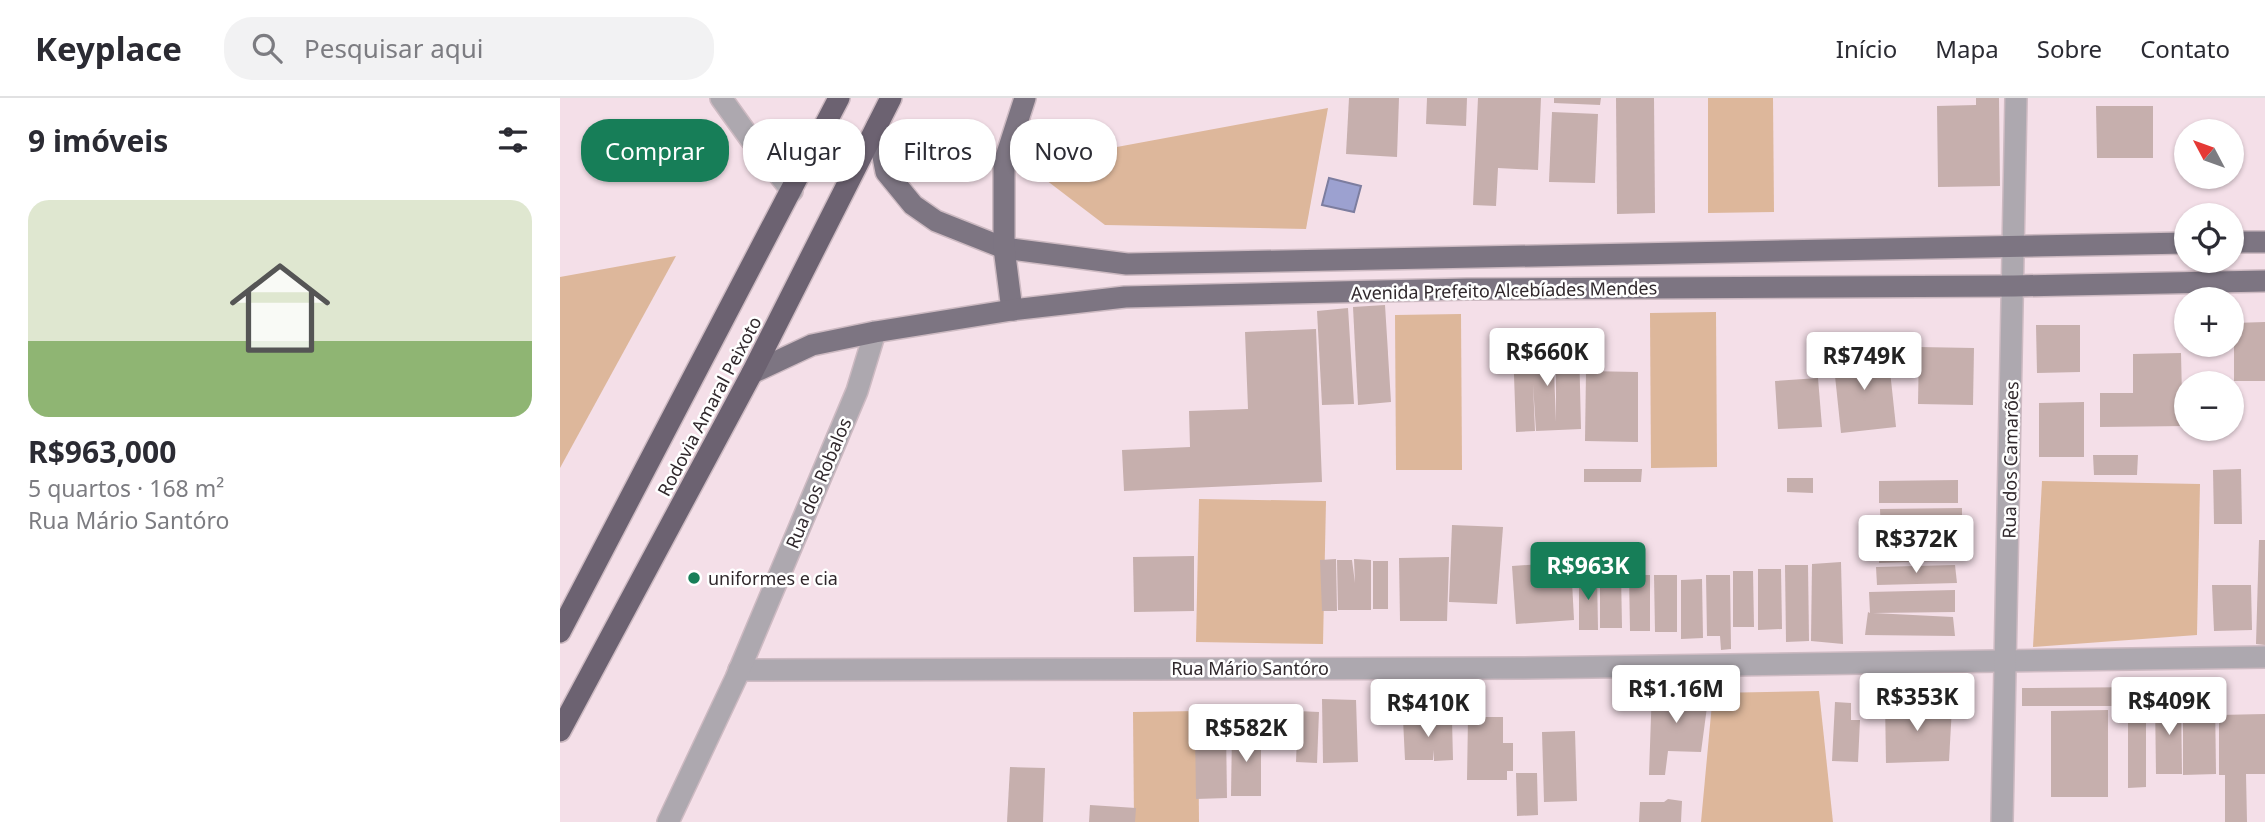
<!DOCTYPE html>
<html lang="pt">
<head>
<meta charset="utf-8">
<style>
	:root { --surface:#fff; --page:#f2f2f3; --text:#2b2b33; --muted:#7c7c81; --line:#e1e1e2; --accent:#177e58 }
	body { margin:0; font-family:"Noto Sans",sans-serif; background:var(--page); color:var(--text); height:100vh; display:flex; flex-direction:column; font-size:26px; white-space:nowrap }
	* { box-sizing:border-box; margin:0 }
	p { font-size:23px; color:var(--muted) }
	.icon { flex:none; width:38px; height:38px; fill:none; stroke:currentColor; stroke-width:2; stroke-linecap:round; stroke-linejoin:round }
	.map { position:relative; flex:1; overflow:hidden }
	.drawer { display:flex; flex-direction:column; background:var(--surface); width:560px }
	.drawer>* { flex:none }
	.hud { position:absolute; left:21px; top:21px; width:665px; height:63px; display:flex; gap:14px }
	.needle { width:46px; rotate:311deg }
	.buttons { position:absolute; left:1614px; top:21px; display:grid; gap:14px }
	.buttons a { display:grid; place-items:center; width:70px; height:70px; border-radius:50%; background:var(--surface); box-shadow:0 2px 5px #0004; font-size:35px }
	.price { position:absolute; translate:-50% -60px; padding:0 16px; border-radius:7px; background:#fff; color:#222; font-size:23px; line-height:46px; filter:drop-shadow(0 2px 4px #0008) }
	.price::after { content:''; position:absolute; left:50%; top:42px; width:21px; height:16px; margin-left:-10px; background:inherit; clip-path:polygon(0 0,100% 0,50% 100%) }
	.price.selected { background:var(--accent); color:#fff }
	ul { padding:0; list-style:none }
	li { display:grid; align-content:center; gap:14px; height:371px; padding:0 28px }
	li span { display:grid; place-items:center; height:217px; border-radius:21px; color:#555 }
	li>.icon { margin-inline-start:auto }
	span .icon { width:126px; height:126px; fill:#fffc; stroke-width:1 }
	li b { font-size:30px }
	h2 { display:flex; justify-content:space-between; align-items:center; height:84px; padding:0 28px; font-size:30px }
	.chip { padding:0 24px; border-radius:28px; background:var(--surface); box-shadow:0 2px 5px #0004; font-size:24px; line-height:63px }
	.chip.selected { background:var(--accent); color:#fff }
	header { display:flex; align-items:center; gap:42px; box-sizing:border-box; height:98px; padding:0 35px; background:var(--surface); border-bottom:2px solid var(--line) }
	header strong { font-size:33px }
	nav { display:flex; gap:38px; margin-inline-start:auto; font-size:24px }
	.search { width:490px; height:63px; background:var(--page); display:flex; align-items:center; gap:18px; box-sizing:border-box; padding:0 24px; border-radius:28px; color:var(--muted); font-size:26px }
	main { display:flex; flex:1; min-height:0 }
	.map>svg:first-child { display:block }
</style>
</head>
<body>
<header>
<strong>Keyplace</strong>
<div class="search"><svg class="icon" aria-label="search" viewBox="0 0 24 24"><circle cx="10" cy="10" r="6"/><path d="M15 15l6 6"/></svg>Pesquisar aqui</div>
<nav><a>Início</a><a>Mapa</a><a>Sobre</a><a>Contato</a></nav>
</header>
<main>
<section class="drawer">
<h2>9 imóveis<svg class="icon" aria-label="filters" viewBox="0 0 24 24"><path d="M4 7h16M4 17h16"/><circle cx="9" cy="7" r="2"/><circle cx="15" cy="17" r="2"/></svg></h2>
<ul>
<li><span style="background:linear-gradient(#dfe7d0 65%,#8fb573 0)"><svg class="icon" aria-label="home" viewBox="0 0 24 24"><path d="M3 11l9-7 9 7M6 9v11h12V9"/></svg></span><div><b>R$963,000</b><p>5 quartos · 168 m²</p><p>Rua Mário Santóro</p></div></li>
</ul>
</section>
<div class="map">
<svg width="1705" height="724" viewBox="0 0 1705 724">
	<rect width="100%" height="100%" fill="#f4dfe8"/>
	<g fill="#ddb79b">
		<path d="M1148,0H1213L1214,114L1148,115Z"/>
		<path d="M768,10L746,131L545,127L465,66Z"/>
		<path d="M116,158L0,370V179Z"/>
		<path d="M1156,214L1157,369L1091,370L1090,215Z"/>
		<path d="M901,216L902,372H836L835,217Z"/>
		<path d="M1482,383L1640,386L1637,537L1473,549Z"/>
		<path d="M639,401L766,403L763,546L636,544Z"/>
		<path d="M1259,593L1273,724H1141L1153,595Z"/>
		<path d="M638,613L639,724H574L573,614Z"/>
	</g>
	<path fill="#9ca1d0" stroke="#7c7d9f" stroke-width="2" d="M769,80L801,88L794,114L762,107Z"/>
	<g fill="#c6afad">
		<path d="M789,0H839L837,59L786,56Z"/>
		<path d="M867,0H907L906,28L866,26Z"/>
		<path d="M918,0H981L978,72L938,70L936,108L913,107Z"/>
		<path d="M994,0H1041L1040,7L994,5Z"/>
		<path d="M1056,0H1094L1095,115L1057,116Z"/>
		<path d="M1416,0H1439L1440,88L1378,89L1377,8L1416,7Z"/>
		<path d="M1536,8H1593V60H1537Z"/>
		<path d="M992,14L1038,16L1035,85L989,84Z"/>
		<path d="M825,207L831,304L798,307L793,209Z"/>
		<path d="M788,210L794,306L762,307L757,213Z"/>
		<path d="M1705,224V283H1674V225Z"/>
		<path d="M1476,227H1520V274L1477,275Z"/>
		<path d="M756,231L762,384L564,393L562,352L630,349L629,313L688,311L685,234Z"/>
		<path d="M972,247V249L993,248L996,324V248L1019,247L1021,331L976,333L973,286L975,333L956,334L953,249Z"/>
		<path d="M1359,249L1414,250L1413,307L1358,306Z"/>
		<path d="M1328,254L1336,329L1281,335L1273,259Z"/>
		<path d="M1621,255L1622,299H1626V328L1540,329V295H1573V256Z"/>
		<path d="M1026,273L1078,274V344L1025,343Z"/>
		<path d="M1258,280L1262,329L1218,331L1215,283Z"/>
		<path d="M1524,304V359H1479V305Z"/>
		<path d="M1533,357H1578L1577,377H1534Z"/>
		<path d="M1024,371H1082L1081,384H1024Z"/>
		<path d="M1681,371L1682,426H1654L1653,372Z"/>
		<path d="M1227,380H1253V395L1227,394Z"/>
		<path d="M1398,382V405H1319V383Z"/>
		<path d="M1402,410V434L1321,435L1320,411Z"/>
		<path d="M892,427L943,429L937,506L889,504Z"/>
		<path d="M1410,437L1411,462L1319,465V441Z"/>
		<path d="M1699,442H1705V547L1696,546Z"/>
		<path d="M634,458V513L574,514L573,459Z"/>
		<path d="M889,459L887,523H840L839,460Z"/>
		<path d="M776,461L777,513H762L760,462Z"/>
		<path d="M794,461L811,462V512H778L777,462H792L795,485Z"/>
		<rect x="813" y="463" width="15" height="48"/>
		<path d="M1011,464L1014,522L956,526L952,468Z"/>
		<path d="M1281,464L1283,546L1251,543L1252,466Z"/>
		<path d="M1225,467H1248L1249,543L1226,544Z"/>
		<path d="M1395,467L1397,485L1317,487L1316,469Z"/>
		<path d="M1198,471H1221L1222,531L1198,532Z"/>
		<path d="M1173,473H1193L1194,529H1173Z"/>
		<path d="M1040,474H1061L1062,530H1040Z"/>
		<path d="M1019,476H1037L1038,532H1019Z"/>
		<path d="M1069,477H1090V533H1070Z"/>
		<path d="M1094,477H1117V534H1095Z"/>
		<path d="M1146,477H1170L1171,551L1161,552L1160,538H1147Z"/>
		<path d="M1142,481L1143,540L1121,541V482Z"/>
		<path d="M1652,487H1691L1692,532L1654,533Z"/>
		<path d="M1395,492V514L1313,515L1393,519L1395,538L1305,537L1308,514L1310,515L1309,494Z"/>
		<path d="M1586,589V689L1568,690V608H1462V590Z"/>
		<path d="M1092,590L1149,594L1141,654L1108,653L1105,677H1089Z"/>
		<path d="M1623,600H1655L1656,676L1623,677Z"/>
		<path d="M762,601L796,602L798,664L763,665Z"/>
		<path d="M1595,602H1621L1622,676H1596Z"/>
		<path d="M1275,604L1291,605V622H1300L1298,664L1272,663Z"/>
		<path d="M1325,604L1392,609L1389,663L1326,665Z"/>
		<path d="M1548,612V699H1491V613Z"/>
		<path d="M738,613L759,614L757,665L736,664Z"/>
		<path d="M1705,616V676H1686L1687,724H1665V677H1659V617Z"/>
		<path d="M908,619H943V645H953V673H947V682H907Z"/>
		<path d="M843,621H892L893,662L874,663V652L873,662H845Z"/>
		<path d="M666,631L667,700L636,701L635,632Z"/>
		<path d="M672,633H701V698H671Z"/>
		<path d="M1015,633L1017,703L984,704L982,634Z"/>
		<path d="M450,669L485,670L483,724H447Z"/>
		<path d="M956,675H977L978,717L957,718Z"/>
		<path d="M1108,701L1122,703L1121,724H1079L1080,704H1104Z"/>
		<path d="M530,707L576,710L575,724H529Z"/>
	</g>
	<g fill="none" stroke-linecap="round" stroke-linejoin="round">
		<defs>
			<g id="minor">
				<path d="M161,0L189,39L232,93"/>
				<path d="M179,572L964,570L1705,559"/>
				<path d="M108,724L176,580L297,293L315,234"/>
				<path d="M1442,724L1456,0"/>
			</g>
			<g id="major">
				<path d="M317,28L326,74L353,107L376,123L444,150L567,166L1626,145"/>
				<path d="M1671,144H1705"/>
				<path d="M452,212L444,150V65L465,0"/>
				<path d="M192,275L252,247L315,234L452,212L565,199L907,191L1454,188L1705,183"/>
			</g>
			<g id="highway">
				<path d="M0,534L279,0"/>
				<path d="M0,633L192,275L331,0"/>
			</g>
		</defs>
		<use href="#minor" stroke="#cdbac2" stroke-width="24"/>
		<use href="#major" stroke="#cdbac2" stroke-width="24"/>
		<use href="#highway" stroke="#cdbac2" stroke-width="24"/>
		<use href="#minor" stroke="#ada8af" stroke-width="21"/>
		<use href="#major" stroke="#7d7582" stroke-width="21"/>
		<use href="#highway" stroke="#6c6271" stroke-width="21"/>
	</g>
	<circle fill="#177e58" stroke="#fff" stroke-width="2.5" cx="134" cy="480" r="7"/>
	<g text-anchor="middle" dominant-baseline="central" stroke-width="5" stroke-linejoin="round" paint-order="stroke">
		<g font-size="18" fill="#30282c" stroke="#fff">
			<text transform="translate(944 192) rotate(-1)">Avenida Prefeito Alcebíades Mendes</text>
			<text transform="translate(149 308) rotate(-62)">Rodovia Amaral Peixoto</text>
			<text transform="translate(1450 362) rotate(-89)">Rua dos Camarões</text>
			<text transform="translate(258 385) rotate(-67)">Rua dos Robalos</text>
			<text x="690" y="570">Rua Mário Santóro</text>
		</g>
		<g font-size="18" fill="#30282c" stroke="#fff" text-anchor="start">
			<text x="148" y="480">uniformes e cia</text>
		</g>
	</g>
</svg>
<div class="buttons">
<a><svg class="needle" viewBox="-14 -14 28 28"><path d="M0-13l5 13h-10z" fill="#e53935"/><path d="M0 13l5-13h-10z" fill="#7c7c81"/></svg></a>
<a><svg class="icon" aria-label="locate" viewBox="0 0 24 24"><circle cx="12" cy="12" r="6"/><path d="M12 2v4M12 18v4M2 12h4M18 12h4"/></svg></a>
<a>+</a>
<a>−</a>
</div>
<b class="price" style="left:987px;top:290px">R$660K</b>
<b class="price" style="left:1304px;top:294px">R$749K</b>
<b class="price" style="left:1356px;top:477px">R$372K</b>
<b class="price selected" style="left:1028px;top:504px">R$963K</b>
<b class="price" style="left:1116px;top:627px">R$1.16M</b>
<b class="price" style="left:1357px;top:635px">R$353K</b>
<b class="price" style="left:1609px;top:639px">R$409K</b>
<b class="price" style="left:868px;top:641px">R$410K</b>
<b class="price" style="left:686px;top:666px">R$582K</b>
<div class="hud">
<a class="chip selected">Comprar</a>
<a class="chip">Alugar</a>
<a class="chip">Filtros</a>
<a class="chip">Novo</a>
</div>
</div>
</main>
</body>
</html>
